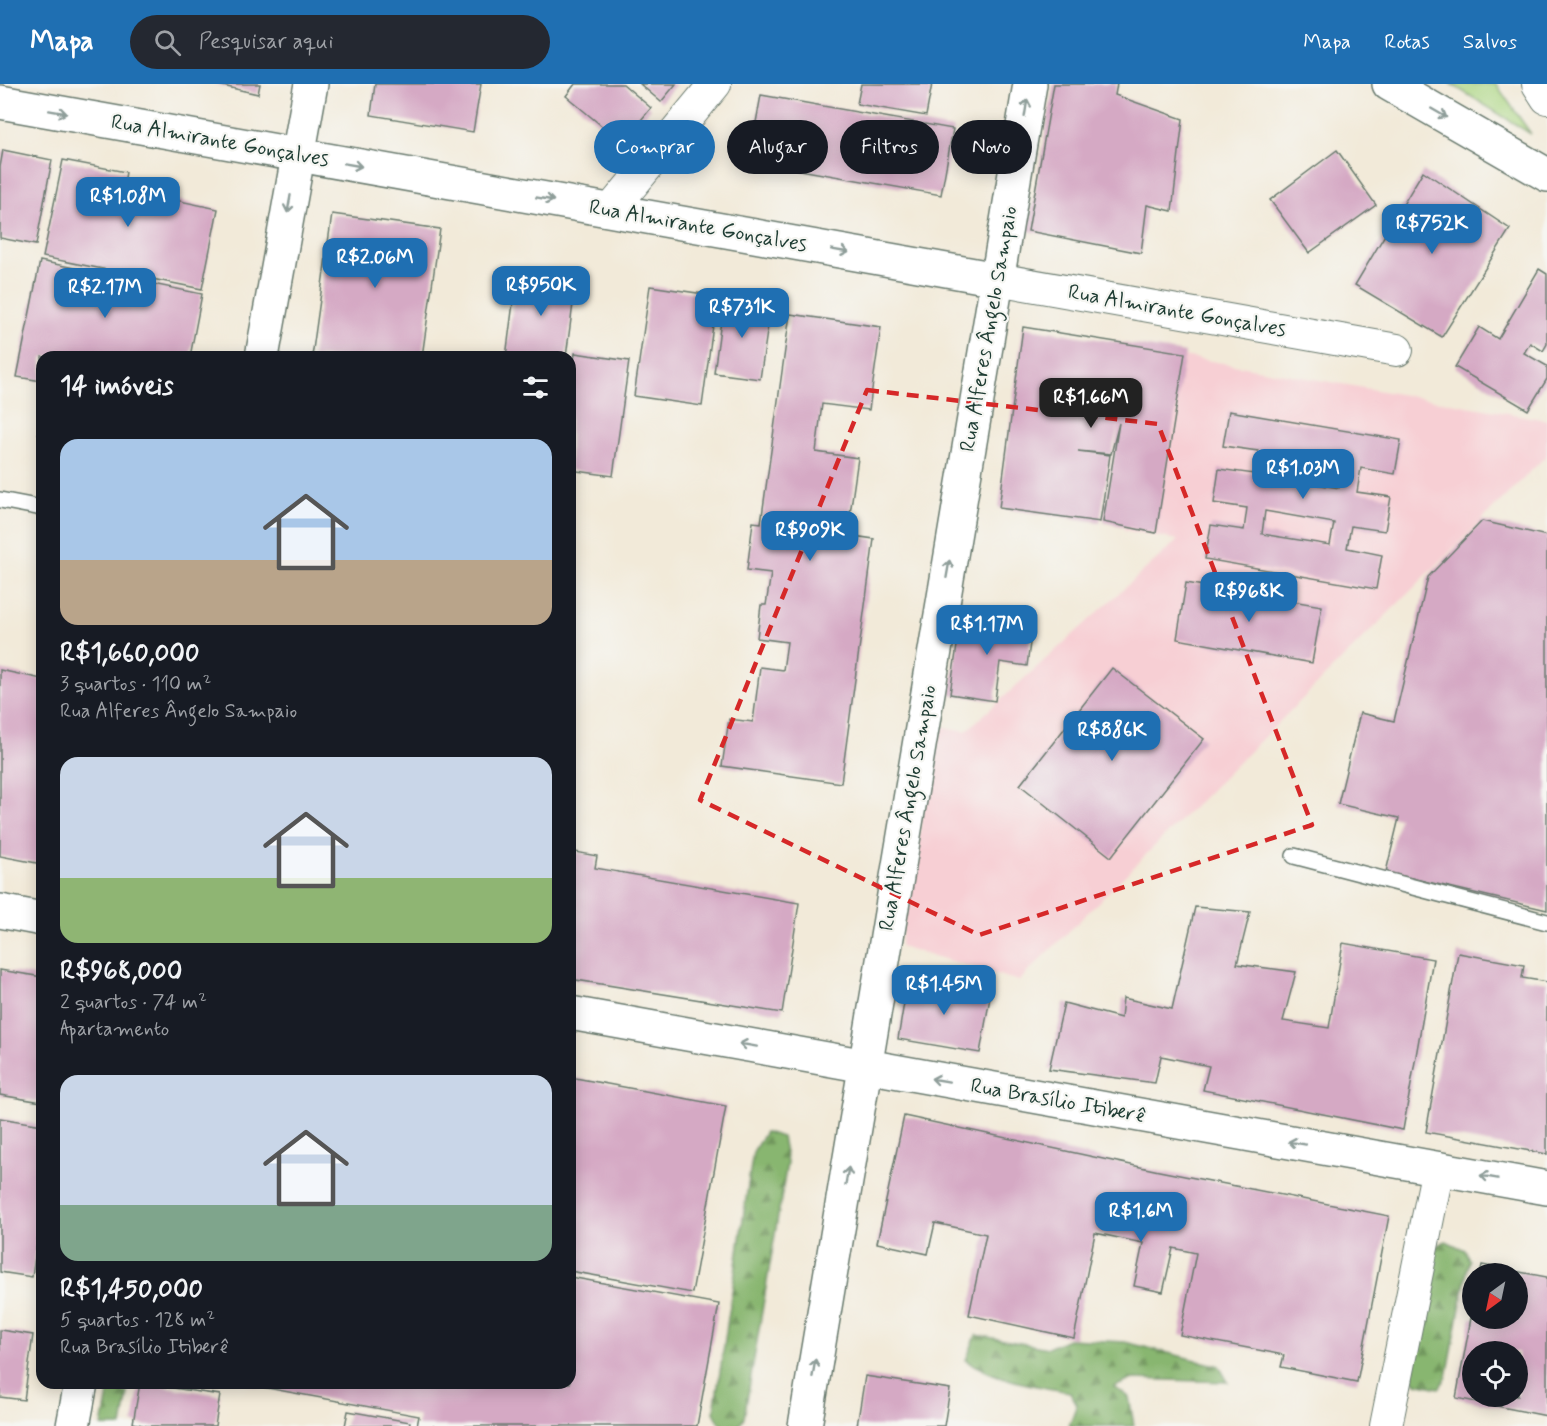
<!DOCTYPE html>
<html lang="pt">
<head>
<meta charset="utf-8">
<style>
	:root { --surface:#171b24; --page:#242831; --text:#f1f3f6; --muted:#9ea1a6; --accent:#1f6fb2 }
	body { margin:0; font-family:Mynerve,sans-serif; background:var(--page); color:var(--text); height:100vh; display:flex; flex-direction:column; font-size:22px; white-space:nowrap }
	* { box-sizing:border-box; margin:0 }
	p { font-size:20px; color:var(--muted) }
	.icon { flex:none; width:33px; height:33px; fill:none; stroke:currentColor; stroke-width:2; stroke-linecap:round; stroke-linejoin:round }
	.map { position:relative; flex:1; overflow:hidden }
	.drawer { position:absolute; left:36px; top:267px; width:540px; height:1038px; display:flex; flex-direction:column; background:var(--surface); border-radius:18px; box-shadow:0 3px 15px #0003 }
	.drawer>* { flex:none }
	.banner { position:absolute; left:594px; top:36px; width:570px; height:54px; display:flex; gap:12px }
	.needle { width:39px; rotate:213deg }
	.tools { position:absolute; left:1462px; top:1179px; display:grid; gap:12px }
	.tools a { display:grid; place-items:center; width:66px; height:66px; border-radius:50%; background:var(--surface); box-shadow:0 3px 15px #0003; font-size:30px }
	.price { position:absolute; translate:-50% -51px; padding:0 14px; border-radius:12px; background:var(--accent); color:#fff; font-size:20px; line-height:39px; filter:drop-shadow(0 2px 3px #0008) }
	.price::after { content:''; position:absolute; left:50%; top:36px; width:18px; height:14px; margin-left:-9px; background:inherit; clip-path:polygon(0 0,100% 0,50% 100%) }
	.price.active { background:#222; color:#fff }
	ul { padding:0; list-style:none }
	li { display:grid; align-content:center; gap:12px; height:318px; padding:0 24px }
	li span { display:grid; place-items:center; height:186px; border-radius:18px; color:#555 }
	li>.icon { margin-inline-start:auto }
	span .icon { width:108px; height:108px; fill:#fffc; stroke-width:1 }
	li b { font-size:26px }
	h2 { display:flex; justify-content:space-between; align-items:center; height:72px; padding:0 24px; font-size:26px }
	.chip { padding:0 21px; border-radius:27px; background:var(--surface); box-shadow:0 3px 15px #0003; font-size:21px; line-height:54px }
	.chip.active { background:var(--accent); color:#fff }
	header { display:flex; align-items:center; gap:36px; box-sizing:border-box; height:84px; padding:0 30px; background:var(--accent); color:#fff }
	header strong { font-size:28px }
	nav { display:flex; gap:33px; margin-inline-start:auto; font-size:21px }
	.search { width:420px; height:54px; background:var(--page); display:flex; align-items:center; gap:15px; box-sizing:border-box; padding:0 21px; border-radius:33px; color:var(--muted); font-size:22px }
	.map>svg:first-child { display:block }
</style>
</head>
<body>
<header>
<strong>Mapa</strong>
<div class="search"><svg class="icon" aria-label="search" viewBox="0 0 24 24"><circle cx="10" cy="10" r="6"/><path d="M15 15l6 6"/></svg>Pesquisar aqui</div>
<nav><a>Mapa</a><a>Rotas</a><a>Salvos</a></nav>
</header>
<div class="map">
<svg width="1547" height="1342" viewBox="0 0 1547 1342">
	<defs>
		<pattern id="forest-firs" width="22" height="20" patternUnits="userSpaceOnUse" patternTransform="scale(1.5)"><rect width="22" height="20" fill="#88b66f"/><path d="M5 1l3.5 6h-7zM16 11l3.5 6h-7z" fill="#6f955c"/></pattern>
	</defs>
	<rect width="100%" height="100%" fill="#f6f6f2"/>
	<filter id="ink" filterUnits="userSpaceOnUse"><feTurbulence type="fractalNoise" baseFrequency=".0167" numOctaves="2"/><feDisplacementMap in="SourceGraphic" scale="12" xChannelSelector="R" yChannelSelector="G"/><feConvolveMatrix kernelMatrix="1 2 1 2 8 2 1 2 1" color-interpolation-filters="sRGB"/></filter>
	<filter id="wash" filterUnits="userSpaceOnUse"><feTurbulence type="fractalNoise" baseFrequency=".008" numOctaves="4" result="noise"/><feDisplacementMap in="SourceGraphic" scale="24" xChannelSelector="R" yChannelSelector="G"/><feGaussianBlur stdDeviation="1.35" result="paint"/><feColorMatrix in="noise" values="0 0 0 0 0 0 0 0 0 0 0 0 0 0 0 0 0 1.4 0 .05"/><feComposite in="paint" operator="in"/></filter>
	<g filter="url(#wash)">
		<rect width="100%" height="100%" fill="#f2ead9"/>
		<path fill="#f7cfd4" d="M1154,267L1547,336V371L1019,897L900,862L938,642L966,647L1178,456L1124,446Z"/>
		<path fill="#abd581" stroke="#65895a" stroke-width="1.5" d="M1451,0H1496L1531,50Z"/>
		<g fill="url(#forest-firs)" stroke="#547a52" stroke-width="1.5">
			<path d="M765,1048L782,1053L787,1079L744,1334L739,1342H721L714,1328L753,1068Z"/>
			<path d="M1446,1157L1465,1166L1469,1176L1447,1293L1439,1304L1416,1299L1411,1291L1437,1161Z"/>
			<path d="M976,1251L1048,1264L1068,1255L1125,1258L1219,1282L1228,1298L1133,1295L1114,1303L1129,1313L1134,1342H1069L1077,1320L1070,1308C1034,1302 998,1297 966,1276Z"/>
			<path d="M109,1305L128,1309L122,1342H102Z"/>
		</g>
		<g id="blocks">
			<g fill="#d5a9c4" fill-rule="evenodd">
				<path d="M214,0H260L258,10Z"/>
				<path d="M375,0H481L473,48L371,31Z"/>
				<path d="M575,0H623L651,24L622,59L566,12Z"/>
				<path d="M640,0H676L661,18Z"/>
				<path d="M861,0H932L926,32L857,20Z"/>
				<path d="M1054,0H1117L1115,11L1183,35L1172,127L1147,121L1141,169L1028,147Z"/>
				<path d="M761,11L953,45L941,111L749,77Z"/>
				<path d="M3,66L52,76L36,161L0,154V83Z"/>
				<path d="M1337,66L1376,121L1309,169L1270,116Z"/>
				<path d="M63,76L126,88L123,105L218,125L202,205L43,173Z"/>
				<path d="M1423,87L1510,145L1442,253L1355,201Z"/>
				<path d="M332,130L440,145L422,273H312Z"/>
				<path d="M40,177L202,210L190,273H42V297L17,293Z"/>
				<path d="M1539,185L1547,190V260L1543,267L1530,259L1524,269L1547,282V295L1528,326L1455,283L1479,243L1498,255Z"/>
				<path d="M517,188L576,197L566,273H506Z"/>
				<path d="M650,202L717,212L702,322L634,312Z"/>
				<path d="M724,214L771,221L760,295L714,289Z"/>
				<path d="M790,230L881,243L869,326L822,320L816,368L858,374L847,451L874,455L841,699L722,682L729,635L753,638L760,583L783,586L787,558L757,554L761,521H766L771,489L747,486L753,438L761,439Z"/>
				<path d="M1023,243L1185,269L1156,449L1103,438L1119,339L1111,370L1078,367L1110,371L1100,438L999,424Z"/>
				<path d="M575,269L629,277L613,392L570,386V307Z"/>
				<path d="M1229,327L1401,356L1395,390L1361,384L1357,408L1391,413L1385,447L1351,442L1347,464L1382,471L1376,505L1205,475L1211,441L1244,446L1247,424L1214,419L1219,385L1254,390L1258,367L1223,362ZM1275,370L1343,381L1339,404L1271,393ZM1265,427L1334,439L1330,461L1262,450Z"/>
				<path d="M41,333H42V351L38,350Z"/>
				<path d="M1482,437L1547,452V826L1386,788L1399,734L1338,720L1360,629L1394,637L1428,493Z"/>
				<path d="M1186,499L1322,522L1312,579L1177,555Z"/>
				<path d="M961,534L1032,544L1027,582L1000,578L995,617L950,610Z"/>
				<path d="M1112,584L1204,655L1111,773L1020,701Z"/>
				<path d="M0,586L42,595V780L0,772Z"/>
				<path d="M570,767L597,772L595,784L799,819L782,929L570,895Z"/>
				<path d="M1195,823L1250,828L1237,880L1296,888L1283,937L1329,944L1343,859L1433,875L1403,1046L1203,1006L1209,982L1161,972L1155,999L1049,985L1064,919L1121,934L1123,914L1172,925Z"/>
				<path d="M1458,869L1524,881L1522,894L1547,898V1070L1426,1048Z"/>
				<path d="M0,886L42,893V1018L0,1011Z"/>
				<path d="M908,895L991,908L980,969L898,955Z"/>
				<path d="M570,993L726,1022L692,1209L570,1187Z"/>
				<path d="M904,1032L1159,1087L1389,1132L1357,1298L1281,1283L1284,1271L1180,1251L1196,1169L1173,1164L1163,1208L1134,1202L1143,1159L1095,1149L1074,1254L969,1231L986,1150L935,1139L928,1170L877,1159Z"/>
				<path d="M0,1034L42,1041V1125L32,1193L0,1188Z"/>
				<path d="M1482,1181L1547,1193V1332L1456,1314L1471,1234H1518V1190H1480ZM1473,1268H1518V1312H1473Z"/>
				<path d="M570,1193L719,1220L697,1342H417L419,1332L246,1300L570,1299Z"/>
				<path d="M0,1246L33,1251L24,1316L0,1313Z"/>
				<path d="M865,1292L950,1305L944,1342H857Z"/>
				<path d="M140,1299L220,1311L215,1342H147L133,1339Z"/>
				<path d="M348,1327L410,1338L409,1342H345Z"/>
			</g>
		</g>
	</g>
	<g filter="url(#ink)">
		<use href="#blocks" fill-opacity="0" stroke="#697a6e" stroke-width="1.5"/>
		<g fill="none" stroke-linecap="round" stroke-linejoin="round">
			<defs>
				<g id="lane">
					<path d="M0,416L42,424"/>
					<path d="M1294,772L1547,838"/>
				</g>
				<g id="street">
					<path d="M1538,0L1547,14"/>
					<path d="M611,126L715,0"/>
					<path d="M997,195L1397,266"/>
					<path d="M1386,1342L1438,1084"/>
				</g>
				<g id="secondary">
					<path d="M1389,0L1547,91"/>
					<path d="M0,18L997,195"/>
					<path d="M262,273L311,0"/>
					<path d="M0,827L42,835"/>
					<path d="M570,929L1547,1104"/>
					<path d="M73,1342L81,1299"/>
					<path d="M805,1342L1030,0"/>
				</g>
			</defs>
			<use href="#lane" stroke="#697a6e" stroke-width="18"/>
			<use href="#street" stroke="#697a6e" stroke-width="34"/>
			<use href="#secondary" stroke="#697a6e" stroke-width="36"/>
			<use href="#lane" stroke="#fff" stroke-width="15"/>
			<use href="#street" stroke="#fff" stroke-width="32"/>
			<use href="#secondary" stroke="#fff" stroke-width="33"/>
		</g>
		<defs><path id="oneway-shaft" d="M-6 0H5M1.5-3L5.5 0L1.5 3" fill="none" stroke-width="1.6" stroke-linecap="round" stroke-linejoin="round" transform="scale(1.5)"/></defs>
		<g stroke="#8f9e9a">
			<use href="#oneway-shaft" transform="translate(1026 24) rotate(-81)"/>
			<use href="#oneway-shaft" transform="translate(58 28) rotate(10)"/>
			<use href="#oneway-shaft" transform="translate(1439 29) rotate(30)"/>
			<use href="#oneway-shaft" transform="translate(353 81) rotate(10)"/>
			<use href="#oneway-shaft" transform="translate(545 115) rotate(10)"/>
			<use href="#oneway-shaft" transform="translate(289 120) rotate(100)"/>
			<use href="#oneway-shaft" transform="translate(840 167) rotate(10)"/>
			<use href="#oneway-shaft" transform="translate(948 485) rotate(-80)"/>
			<use href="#oneway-shaft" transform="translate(748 961) rotate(-170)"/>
			<use href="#oneway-shaft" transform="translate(940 996) rotate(-170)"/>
			<use href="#oneway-shaft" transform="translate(1297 1059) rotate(-170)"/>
			<use href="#oneway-shaft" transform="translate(847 1092) rotate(-80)"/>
			<use href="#oneway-shaft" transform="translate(1489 1093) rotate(-170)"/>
			<use href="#oneway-shaft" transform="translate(814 1284) rotate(-80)"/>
		</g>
	</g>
	<path fill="none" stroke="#d62828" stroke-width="4.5" stroke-dasharray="12 8" stroke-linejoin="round" d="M867,306L1158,340L1312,741L979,851L700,716Z"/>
	<g text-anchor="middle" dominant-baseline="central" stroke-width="4.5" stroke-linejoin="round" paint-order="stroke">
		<g font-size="21" fill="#1f3d34" stroke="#f6f6f2">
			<text transform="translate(220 57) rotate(10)">Rua Almirante Gonçalves</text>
			<text transform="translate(698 142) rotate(10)">Rua Almirante Gonçalves</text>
			<text transform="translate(1177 227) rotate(10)">Rua Almirante Gonçalves</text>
			<text transform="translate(989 245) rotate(-80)">Rua Alferes Ângelo Sampaio</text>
			<text transform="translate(908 724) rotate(-80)">Rua Alferes Ângelo Sampaio</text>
			<text transform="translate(1058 1017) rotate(10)">Rua Brasílio Itiberê</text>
		</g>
	</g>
</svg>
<div class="tools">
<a><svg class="needle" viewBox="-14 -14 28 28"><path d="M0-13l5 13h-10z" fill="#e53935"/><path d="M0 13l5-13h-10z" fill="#9ea1a6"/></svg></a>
<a><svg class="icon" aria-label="locate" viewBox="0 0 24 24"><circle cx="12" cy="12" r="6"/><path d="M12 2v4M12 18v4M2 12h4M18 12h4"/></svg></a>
</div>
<b class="price" style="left:128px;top:144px">R$1.08M</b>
<b class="price" style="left:1432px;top:171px">R$752K</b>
<b class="price" style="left:375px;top:205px">R$2.06M</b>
<b class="price" style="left:541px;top:233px">R$950K</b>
<b class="price" style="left:105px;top:235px">R$2.17M</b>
<b class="price" style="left:742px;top:255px">R$731K</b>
<b class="price active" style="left:1091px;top:345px">R$1.66M</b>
<b class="price" style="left:1303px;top:416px">R$1.03M</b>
<b class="price" style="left:810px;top:478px">R$909K</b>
<b class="price" style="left:1249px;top:539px">R$968K</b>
<b class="price" style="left:987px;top:572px">R$1.17M</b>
<b class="price" style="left:1112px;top:678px">R$886K</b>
<b class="price" style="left:944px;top:932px">R$1.45M</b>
<b class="price" style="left:1141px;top:1159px">R$1.6M</b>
<div class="banner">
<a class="chip active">Comprar</a>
<a class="chip">Alugar</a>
<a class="chip">Filtros</a>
<a class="chip">Novo</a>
</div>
<section class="drawer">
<h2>14 imóveis<svg class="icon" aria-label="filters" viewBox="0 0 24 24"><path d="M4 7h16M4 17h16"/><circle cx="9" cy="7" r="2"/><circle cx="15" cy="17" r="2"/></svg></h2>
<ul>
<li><span style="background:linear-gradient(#a9c7e8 65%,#b9a48a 0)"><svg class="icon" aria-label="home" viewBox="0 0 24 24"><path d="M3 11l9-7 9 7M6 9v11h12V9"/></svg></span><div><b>R$1,660,000</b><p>3 quartos · 110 m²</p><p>Rua Alferes Ângelo Sampaio</p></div></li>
<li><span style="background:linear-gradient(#c9d6e8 65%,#8fb573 0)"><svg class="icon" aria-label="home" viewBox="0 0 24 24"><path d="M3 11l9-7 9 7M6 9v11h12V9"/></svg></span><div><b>R$968,000</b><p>2 quartos · 74 m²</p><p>Apartamento</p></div></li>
<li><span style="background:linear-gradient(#c9d6e8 70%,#7fa58c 0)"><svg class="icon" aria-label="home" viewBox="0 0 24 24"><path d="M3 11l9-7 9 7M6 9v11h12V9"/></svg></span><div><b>R$1,450,000</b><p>5 quartos · 128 m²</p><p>Rua Brasílio Itiberê</p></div></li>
</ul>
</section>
</div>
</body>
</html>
